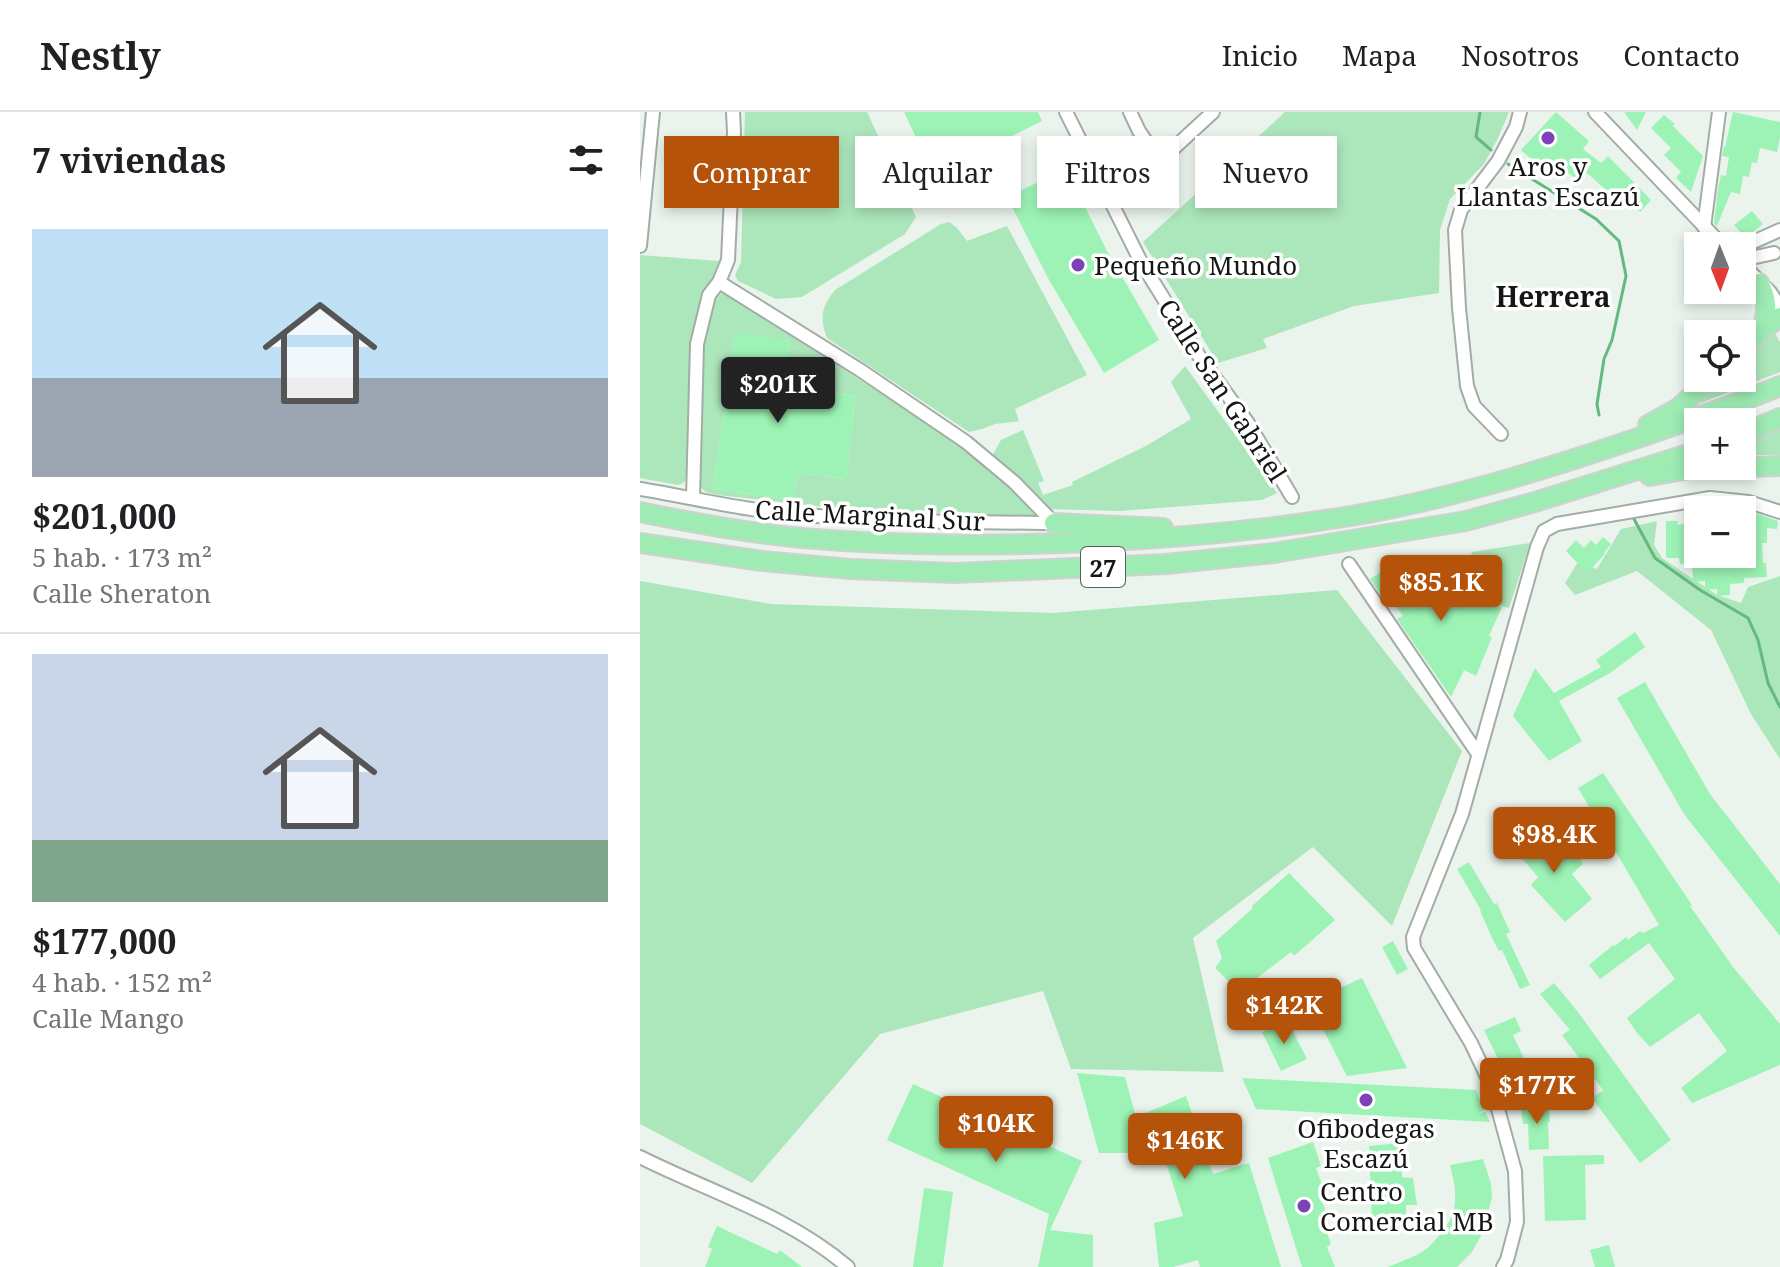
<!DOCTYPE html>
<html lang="es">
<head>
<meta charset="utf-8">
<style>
	:root { --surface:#fff; --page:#f6f6f6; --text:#202124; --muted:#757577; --line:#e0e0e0; --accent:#b45309 }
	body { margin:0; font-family:"Noto Serif",serif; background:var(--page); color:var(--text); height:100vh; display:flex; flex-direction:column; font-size:30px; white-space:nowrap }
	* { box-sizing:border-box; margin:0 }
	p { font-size:26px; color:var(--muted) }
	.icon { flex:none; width:44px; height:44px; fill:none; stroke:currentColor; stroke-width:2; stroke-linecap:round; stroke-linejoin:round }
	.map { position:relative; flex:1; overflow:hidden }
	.drawer { display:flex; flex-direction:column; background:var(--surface); width:640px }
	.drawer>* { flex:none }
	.banner { position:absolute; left:24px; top:24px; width:760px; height:72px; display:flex; gap:16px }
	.needle { width:52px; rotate:179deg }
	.fabs { position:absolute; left:1044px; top:120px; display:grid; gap:16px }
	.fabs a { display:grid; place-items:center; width:72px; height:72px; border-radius:0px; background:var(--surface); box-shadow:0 4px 12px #0003; font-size:40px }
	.price { position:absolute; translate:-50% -68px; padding:0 18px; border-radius:8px; background:var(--accent); color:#fff; font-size:26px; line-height:52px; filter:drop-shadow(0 2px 4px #0008) }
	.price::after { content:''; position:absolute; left:50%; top:48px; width:24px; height:18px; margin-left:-12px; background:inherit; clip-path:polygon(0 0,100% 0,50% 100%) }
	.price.current { background:#222; color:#fff }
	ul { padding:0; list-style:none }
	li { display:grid; align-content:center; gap:16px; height:424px; padding:0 32px }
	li+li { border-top:2px solid var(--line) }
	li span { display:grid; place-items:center; height:248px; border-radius:0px; color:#555 }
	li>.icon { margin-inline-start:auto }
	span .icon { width:144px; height:144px; fill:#fffc; stroke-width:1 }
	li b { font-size:34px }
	h2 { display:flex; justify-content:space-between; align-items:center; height:96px; padding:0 32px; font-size:34px }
	.tag { padding:0 28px; border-radius:0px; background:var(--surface); box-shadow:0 4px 12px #0003; font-size:28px; line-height:72px }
	.tag.current { background:var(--accent); color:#fff }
	header { display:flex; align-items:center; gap:48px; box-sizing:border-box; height:112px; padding:0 40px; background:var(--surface); border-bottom:2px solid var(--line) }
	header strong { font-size:38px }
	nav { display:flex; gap:44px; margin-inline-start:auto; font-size:28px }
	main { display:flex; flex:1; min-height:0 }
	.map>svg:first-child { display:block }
</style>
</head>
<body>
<header>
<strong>Nestly</strong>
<nav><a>Inicio</a><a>Mapa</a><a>Nosotros</a><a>Contacto</a></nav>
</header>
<main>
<section class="drawer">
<h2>7 viviendas<svg class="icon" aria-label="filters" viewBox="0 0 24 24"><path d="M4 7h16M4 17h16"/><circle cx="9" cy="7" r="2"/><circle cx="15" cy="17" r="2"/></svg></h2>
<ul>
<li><span style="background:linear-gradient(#bfe0f5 60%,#9aa5b1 0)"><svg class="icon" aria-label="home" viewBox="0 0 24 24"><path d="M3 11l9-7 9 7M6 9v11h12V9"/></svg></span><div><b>$201,000</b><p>5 hab. · 173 m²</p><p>Calle Sheraton</p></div></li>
<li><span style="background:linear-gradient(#c9d6e8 75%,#7fa58c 0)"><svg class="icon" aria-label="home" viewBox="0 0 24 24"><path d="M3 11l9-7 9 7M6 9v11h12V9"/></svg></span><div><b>$177,000</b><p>4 hab. · 152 m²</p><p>Calle Mango</p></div></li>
</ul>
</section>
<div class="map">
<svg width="1140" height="1155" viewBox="0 0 1140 1155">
	<rect width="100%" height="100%" fill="#eaf4ec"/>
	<g fill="#ace6bb" fill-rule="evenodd">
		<path d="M105,0H227L276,105L265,122L162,185L136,187L98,169L95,163L101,150Z"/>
		<path d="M645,0H869L858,26L844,52L810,87L800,118L799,181L714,194L623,227L627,236L578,251L503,130Z"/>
		<path d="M309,110L317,116L327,129L367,114L447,263L375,297L379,309L355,312L342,317L329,320L187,226C179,205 182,194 195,178L301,112Z"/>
		<path d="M0,143L79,149L64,186L55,213L51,245L47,366L43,371L38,373L0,366Z"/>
		<path d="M81,182H87L285,310L358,362L397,399L398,405L204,397L78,383L66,380L60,375C60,339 54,203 81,182ZM95,222L150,229L143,275L215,284L207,367L158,361L154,388L73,377Z"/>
		<path d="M1135,221L1140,230V260L1051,295L1082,266H1102V248Z"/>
		<path d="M545,254L637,381L622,388L480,399L407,397L351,346L361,328L383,318L404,369L398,371L403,383L433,373L432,370L506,334L551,307L531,270Z"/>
		<path d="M1140,318V343H1102V333Z"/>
		<path d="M1017,409L1014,433L1022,446L1077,483L1101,491L1108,475L1140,464V647L1111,602L1071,518L997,459L935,483L925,471L938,450L957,457L981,417Z"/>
		<path d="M890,431L869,496L820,483L832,440Z"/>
		<path d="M0,469L131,492L413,501L697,478L822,639L752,814L673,735L553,826L584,960L431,957L403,879L240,922L112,1071L0,1012Z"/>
	</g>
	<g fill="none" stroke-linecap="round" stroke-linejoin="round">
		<g stroke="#63b97e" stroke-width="3">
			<path d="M840,0L836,25L851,38"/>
			<path d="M868,52L956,107L979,129L986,164L972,228L964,247L957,292L959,303"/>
			<path d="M994,407L1015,446L1060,478L1108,506L1118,528L1128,571L1140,595"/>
		</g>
	</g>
	<g fill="#9df3b5">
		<path d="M264,0H398L402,9L294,63Z"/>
		<path d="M916,0L949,29L943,37L961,51L968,44L1011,88L1000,100L978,79L966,93L959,87L966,78L947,61L940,70L926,59L923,63L904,48L899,54L881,38Z"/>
		<path d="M984,0H1006L997,18Z"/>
		<path d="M1093,0L1140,10V26L1137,40L1120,36L1117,51L1112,50L1109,65L1103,64L1100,82L1091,80L1077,114L1074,111L1078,76L1081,63L1086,64L1089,45L1082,44L1084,34L1085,35Z"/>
		<path d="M1024,3L1035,12L1033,14L1063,44L1051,80L1036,66L1041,60L1024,43L1031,36L1011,16Z"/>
		<path d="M426,57L467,139L519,228L464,261L409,168L367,85Z"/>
		<path d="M1112,99L1123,112L1112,121L1104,124L1094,113Z"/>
		<path d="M95,221L150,229L143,275L215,284L207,367L158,361L154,388L73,377Z"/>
		<path d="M1109,402H1118L1138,409L1137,417L1127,416V431H1122L1123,451H1126L1127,465L1104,466V471L1090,472V483L1077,484V477L1065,478V469L1053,470L1052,451L1040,452L1039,446H1026V409H1038L1037,413L1055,410L1058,425V442H1102V405L1109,404Z"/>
		<path d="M963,425L971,432L964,441L965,442L947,461L926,439L936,428L944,436L951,428L956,433Z"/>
		<path d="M775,457L791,462L790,466L820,483L862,495L849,524L852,525L836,564L824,558L811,585L757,507L763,504L746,480L741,483L730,467L744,458Z"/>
		<path d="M995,520L1005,535L970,561L919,589L942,629L909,649L873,604L895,556L914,581L961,555L956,548Z"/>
		<path d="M1005,570L1070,682L1140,772V824L1044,702L977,586Z"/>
		<path d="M963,661L1052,793L1050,794L1093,855L1140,912V953L1052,991L1041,976L1087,939L1059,901L1010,935L997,921L987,906L1035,867L1009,831L960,867L949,853L973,833L975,834L986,825L988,828L1000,819L1003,821L1019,813L938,676Z"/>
		<path d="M895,716L919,745L930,738L939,744L943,752L932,762L952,787L925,810L891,773L898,765L872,735L883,724Z"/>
		<path d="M829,750L854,792L857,791L870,820L866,822L890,873L880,877L862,838L859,839L853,828L840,799L841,798L817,757Z"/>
		<path d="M649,761L695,808L654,844L651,840L599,880L575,856L582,846L576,829L613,796L612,794Z"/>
		<path d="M753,829L768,857L757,863L742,835Z"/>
		<path d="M722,866L767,956L707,964L669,890Z"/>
		<path d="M914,871L938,900L1031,1028L1000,1051L952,986L963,978L922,923L930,918L900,882Z"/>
		<path d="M875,905L881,919L873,923L888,955L890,954L899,973L876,984L844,918Z"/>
		<path d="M647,908L667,947L641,959L622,920Z"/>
		<path d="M437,961L485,965L496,1005L546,984L573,1062L609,1051L641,1155H560L558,1148L533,1155H519L514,1111L543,1104L523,1041H459Z"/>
		<path d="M602,966L836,978L844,998L839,1001L845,1000L850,1010L616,997Z"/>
		<path d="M273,972L442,1049L410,1118L453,1123V1155H398L409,1102L247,1028Z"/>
		<path d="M908,992L910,1009L908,1010L909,1037L889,1038L888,1012H883L881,996Z"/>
		<path d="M673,1030L681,1054L676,1056L685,1081L680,1083L688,1106L683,1109L691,1132L687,1135L695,1155H662L628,1046Z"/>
		<path d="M761,1031L762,1065L773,1066L777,1093H766V1112H732L729,1034Z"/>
		<path d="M964,1043V1052L945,1053L946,1108L905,1109L903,1044Z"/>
		<path d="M843,1047L851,1072L852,1086L842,1122L832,1140L817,1155H748L777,1143L788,1136L804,1118L813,1103L815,1091V1075L810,1053Z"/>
		<path d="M284,1076L313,1080L303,1155H273Z"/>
		<path d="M77,1114L137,1142L140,1138L162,1155H65L72,1137L68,1135Z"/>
		<path d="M969,1133L975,1155H955L950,1138Z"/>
	</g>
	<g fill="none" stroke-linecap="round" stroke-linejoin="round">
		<defs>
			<g id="minor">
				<path d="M426,0L501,150L559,244L608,311L652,385"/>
				<path d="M490,0L499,19L520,50"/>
				<path d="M955,0L1083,134"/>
				<path d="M484,82L573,0"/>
				<path d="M1064,115L1079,0"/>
				<path d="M0,134L13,0"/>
				<path d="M1102,135L1140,118"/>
				<path d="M1102,148L1134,141"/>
				<path d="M1102,152L1130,180L1140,195"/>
				<path d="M79,170L220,258L326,330L374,370L414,411"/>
				<path d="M861,322L834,294L827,274L819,196L815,118L821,98L858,49L876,15L880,0"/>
				<path d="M0,377C44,384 88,395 133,400C226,410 320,410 414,411"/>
				<path d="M53,386L57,232L69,183L79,170L88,148L94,20L93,0"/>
				<path d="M709,452L838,642"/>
				<path d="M0,1045C70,1080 147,1103 208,1155"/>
				<path d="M863,1155L867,1148L877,1110L875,1059L852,975L831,931L774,836L773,825L822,702L897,435L904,419L917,412L1070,386L1109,390L1140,400"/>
			</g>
			<g id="highway">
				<path d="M1119,171C1128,187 1128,200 1122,218"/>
				<path d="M1102,237L1122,218L1140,205"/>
				<path d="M1008,313L1037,297L1072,266"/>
				<path d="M1102,322L1140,306"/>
				<path d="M1010,364L1049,357L1140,354"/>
				<path d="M0,400C53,411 108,421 162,426C258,434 355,434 452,430C539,426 626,418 711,404C805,388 897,360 986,330C1038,312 1090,295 1140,274"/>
				<path d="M414,411L523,416"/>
				<path d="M0,431L122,449L210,457L315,461L526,452L634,441L826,409L895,390L1058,339"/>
			</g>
		</defs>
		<use href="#minor" stroke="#a3aca5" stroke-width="16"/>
		<use href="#highway" stroke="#d0d1d0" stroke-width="22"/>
		<use href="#minor" stroke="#fff" stroke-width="12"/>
		<use href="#highway" stroke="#9eebb3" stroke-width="18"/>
	</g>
	<g fill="#7b42b9" stroke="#fff" stroke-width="3">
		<circle cx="908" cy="26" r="8"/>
		<circle cx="438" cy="153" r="8"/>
		<circle cx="726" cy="988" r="8"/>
		<circle cx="664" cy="1094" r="8"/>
	</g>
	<g text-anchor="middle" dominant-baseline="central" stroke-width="7" stroke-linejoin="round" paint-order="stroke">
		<rect fill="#fff" stroke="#5a5d5a" stroke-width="2" x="441" y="435" width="44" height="40" rx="6"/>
		<g font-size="24" font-weight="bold" fill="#141714">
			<text x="463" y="455">27</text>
		</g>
		<g font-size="26" fill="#141714" stroke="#fff">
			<text x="908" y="54">Aros y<tspan x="908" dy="30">Llantas Escazú</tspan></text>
			<text x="454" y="153" text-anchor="start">Pequeño Mundo</text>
			<text x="726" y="1016">Ofibodegas<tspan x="726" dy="30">Escazú</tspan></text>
			<text x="680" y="1079" text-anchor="start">Centro<tspan x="680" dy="30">Comercial MB</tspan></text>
		</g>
		<g font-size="26" fill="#141714" stroke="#fff">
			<text transform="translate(583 278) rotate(57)">Calle San Gabriel</text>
			<text transform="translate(230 403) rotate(3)">Calle Marginal Sur</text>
		</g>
		<g font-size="28" font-weight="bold" fill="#141714" stroke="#fff">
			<text x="913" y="184">Herrera</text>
		</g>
	</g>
</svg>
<div class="fabs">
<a><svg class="needle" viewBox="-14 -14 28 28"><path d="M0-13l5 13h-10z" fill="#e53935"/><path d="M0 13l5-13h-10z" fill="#757577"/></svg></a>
<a><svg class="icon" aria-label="locate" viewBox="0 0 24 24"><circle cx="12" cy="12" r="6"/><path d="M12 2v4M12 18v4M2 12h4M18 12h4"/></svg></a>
<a>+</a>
<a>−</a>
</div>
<b class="price current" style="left:138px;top:313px">$201K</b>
<b class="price" style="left:801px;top:511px">$85.1K</b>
<b class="price" style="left:914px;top:763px">$98.4K</b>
<b class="price" style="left:644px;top:934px">$142K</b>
<b class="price" style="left:897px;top:1014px">$177K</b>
<b class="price" style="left:356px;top:1052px">$104K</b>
<b class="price" style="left:545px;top:1069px">$146K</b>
<div class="banner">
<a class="tag current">Comprar</a>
<a class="tag">Alquilar</a>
<a class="tag">Filtros</a>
<a class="tag">Nuevo</a>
</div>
</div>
</main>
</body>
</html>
